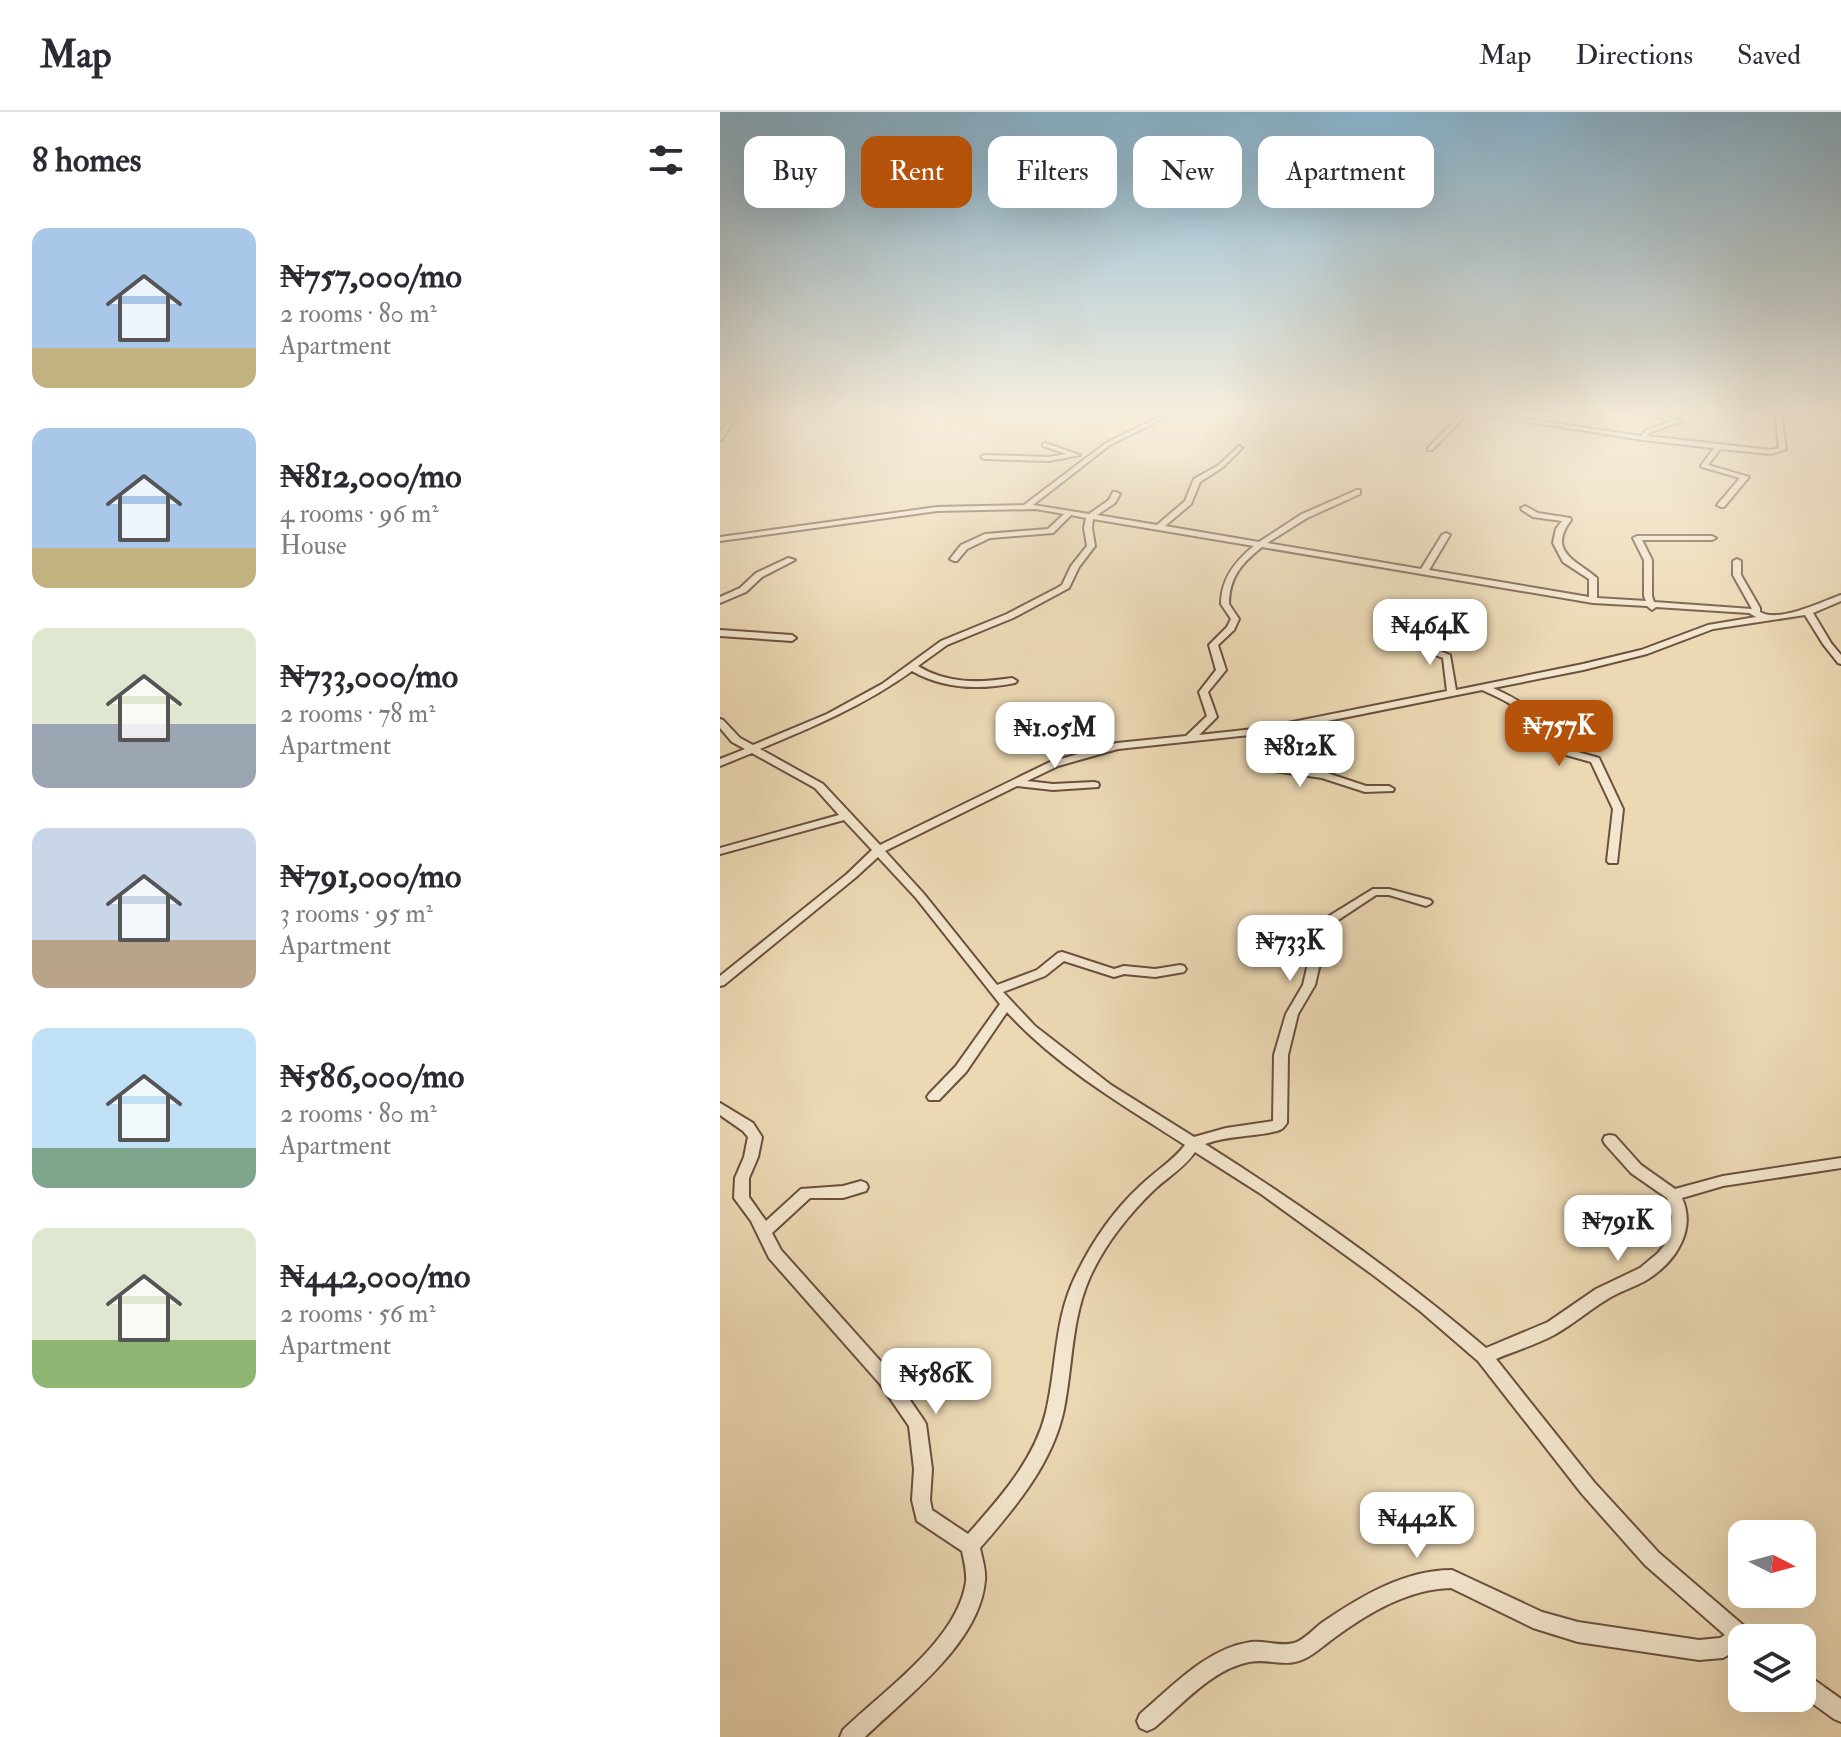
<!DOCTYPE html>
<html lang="en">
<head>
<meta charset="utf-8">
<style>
	:root { --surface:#fff; --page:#f2f2f3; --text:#2b2b33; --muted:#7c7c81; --line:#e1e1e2; --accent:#b45309 }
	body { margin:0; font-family:"IM FELL Double Pica",serif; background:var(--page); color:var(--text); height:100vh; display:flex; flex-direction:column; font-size:30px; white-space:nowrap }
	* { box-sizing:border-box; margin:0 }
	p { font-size:26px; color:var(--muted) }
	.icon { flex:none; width:44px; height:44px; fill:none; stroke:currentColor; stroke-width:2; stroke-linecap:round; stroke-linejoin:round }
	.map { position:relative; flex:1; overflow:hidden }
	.side { display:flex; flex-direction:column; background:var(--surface); width:720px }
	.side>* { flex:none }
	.guide { position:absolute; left:24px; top:24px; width:760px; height:72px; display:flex; gap:16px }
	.needle { width:52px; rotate:96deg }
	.controls { position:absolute; left:1008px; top:1408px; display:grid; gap:16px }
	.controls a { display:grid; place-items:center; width:88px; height:88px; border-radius:16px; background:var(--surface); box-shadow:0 8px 32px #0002; font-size:40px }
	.price { position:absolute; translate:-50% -68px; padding:0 18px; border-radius:16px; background:#fff; color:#222; font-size:26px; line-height:52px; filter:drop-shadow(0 2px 4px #0008) }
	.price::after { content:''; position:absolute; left:50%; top:48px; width:24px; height:18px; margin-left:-12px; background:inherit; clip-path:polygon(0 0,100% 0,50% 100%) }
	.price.on { background:var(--accent); color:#fff }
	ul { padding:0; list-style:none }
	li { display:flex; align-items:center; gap:24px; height:200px; padding:0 32px }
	li span { display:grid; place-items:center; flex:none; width:224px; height:160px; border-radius:16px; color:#555 }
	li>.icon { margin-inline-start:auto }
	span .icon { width:96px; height:96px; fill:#fffc; stroke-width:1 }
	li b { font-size:34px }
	h2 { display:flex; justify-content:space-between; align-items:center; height:96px; padding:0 32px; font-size:34px }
	.tag { padding:0 28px; border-radius:16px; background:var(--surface); box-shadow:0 8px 32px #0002; font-size:28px; line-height:72px }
	.tag.on { background:var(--accent); color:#fff }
	header { display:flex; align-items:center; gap:48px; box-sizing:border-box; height:112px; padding:0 40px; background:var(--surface); border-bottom:2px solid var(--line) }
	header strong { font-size:38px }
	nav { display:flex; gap:44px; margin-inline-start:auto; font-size:28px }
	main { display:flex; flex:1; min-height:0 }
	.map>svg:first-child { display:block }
</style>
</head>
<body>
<header>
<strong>Map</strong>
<nav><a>Map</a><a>Directions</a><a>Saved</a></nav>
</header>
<main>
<section class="side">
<h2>8 homes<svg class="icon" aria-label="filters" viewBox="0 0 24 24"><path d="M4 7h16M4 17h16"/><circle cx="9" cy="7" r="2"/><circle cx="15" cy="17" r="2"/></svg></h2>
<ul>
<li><span style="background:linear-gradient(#a9c7e8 75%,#c2b280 0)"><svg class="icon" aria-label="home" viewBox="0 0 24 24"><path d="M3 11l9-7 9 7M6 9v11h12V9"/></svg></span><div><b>₦757,000/mo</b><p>2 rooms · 80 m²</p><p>Apartment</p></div></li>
<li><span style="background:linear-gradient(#a9c7e8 75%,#c2b280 0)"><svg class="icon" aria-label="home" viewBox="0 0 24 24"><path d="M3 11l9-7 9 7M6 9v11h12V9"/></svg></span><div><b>₦812,000/mo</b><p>4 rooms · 96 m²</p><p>House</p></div></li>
<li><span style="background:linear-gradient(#dfe7d0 60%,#9aa5b1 0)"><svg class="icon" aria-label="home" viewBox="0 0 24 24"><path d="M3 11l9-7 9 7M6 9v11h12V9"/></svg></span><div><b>₦733,000/mo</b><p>2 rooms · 78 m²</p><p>Apartment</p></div></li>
<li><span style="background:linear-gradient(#c9d6e8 70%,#b9a48a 0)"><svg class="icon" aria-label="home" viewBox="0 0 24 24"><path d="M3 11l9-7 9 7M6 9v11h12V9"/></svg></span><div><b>₦791,000/mo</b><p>3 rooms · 95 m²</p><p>Apartment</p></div></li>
<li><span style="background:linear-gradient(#bfe0f5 75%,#7fa58c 0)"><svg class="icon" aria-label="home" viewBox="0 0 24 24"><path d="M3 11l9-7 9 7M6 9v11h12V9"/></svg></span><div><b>₦586,000/mo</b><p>2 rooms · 80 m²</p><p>Apartment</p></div></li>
<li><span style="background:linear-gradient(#dfe7d0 70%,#8fb573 0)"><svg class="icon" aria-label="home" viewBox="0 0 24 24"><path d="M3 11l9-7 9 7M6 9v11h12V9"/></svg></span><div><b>₦442,000/mo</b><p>2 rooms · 56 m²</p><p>Apartment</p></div></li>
</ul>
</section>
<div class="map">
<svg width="1121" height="1625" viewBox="0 0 1121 1625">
	<rect width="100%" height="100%" fill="#ecd9b4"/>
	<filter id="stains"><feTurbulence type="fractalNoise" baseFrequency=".0025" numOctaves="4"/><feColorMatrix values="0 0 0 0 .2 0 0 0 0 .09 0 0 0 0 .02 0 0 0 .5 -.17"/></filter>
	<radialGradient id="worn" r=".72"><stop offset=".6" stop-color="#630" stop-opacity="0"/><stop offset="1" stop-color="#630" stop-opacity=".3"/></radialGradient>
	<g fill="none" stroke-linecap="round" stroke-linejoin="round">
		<defs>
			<g id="minor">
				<path d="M13,301H19L2,327L0,328V321Z"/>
				<path d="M447,301H454L390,333L313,393L369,402L389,388L393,380H396L400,382L395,391L377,403L437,413L465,389L474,367L499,353L519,334L522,336L503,355L480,370L471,392L445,414L539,430L582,402L637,378H640V382L587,406L547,431L701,457L722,423L726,421L730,423L709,458L869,485V467L843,450L833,431L836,417L842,409L813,405L802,398L801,396L805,394L818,401L850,406L851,408C827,440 856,448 877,466V486L926,489L924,484V448L913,426L917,424H992L996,426L992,428H922L932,448V484L934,490L1032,497L1013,463V449L1017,447L1021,449V463L1040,496V500C1059,511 1101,490 1121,483V489L1093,501L1111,531L1121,543V552L1118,551L1103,532L1085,503L993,517L927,542L863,558L773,576C804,590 820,600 833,633L879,646L903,697L897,751H889L887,749L893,697L871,650L825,637C806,599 802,596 762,578L548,621L555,654L604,660L646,674H669L674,677L673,679L645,680L602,666L546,658L539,622L398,637L338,654L307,669L333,672L374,670L378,671L379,673L378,675L333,678L297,674L165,739L204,782L277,873L317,858L338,841L342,840L394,857L404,854L435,857L460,853L464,854L466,857L464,860L435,865L404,862L394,865L344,849L325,864L283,880L315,914L391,973L474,1025L506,1016L553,1009L554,943L566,902L583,873L590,843L593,814L653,777H669L710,788L712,790L710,792L706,794L669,783H656L603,818L602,843L595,873L578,902L568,943L567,1011C563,1016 563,1017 557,1019C534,1025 510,1023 485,1032C583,1094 678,1161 766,1236L828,1210L876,1177L920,1156L938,1141L945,1132L951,1116L952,1105L947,1086L911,1061L885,1032L883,1028L885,1024L890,1023L895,1024L921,1053L955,1077L1003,1064L1121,1046V1056L1003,1074L962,1086C977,1119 954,1152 925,1169C912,1176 898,1180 886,1188C868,1199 852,1213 834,1223C815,1233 795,1239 776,1247L874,1370L939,1441L1030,1519L1033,1526H1022V1535L1003,1546L979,1548L858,1530L813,1516L731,1476C688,1477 648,1501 614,1526C604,1533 595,1542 584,1547C566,1556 548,1546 529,1550C492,1557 462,1593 434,1616L427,1619L420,1616L417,1609L420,1602C452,1575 487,1536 531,1530C545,1528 560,1535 574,1531C585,1528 594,1516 603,1510C641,1484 685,1458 732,1458L822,1500L858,1510L979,1528L1000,1526L1005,1523L925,1453L862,1382L758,1249L700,1199L653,1163L541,1082L475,1040C465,1055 448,1065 435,1077C409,1102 385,1132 370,1165C351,1208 353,1252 344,1297C333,1351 295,1396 260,1436C262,1446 266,1457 265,1468C260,1531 187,1584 145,1625H120L123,1618C163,1579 237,1529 246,1470C247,1460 244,1449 242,1439L197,1409L192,1388L194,1357L189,1314L160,1272L49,1146L31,1109L14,1086L15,1066L24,1045L28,1025L23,1019L0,1003V991L33,1011L42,1025L38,1045L29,1066V1085L46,1109L81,1077L123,1074L141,1069L146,1071L148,1075L146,1079L123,1086H90L52,1121L61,1138L172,1262L203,1307L206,1312L212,1357L210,1388L212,1398L248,1422C280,1386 315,1347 326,1300C337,1254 334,1207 356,1163C372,1130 393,1099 420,1074C434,1060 453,1049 465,1033C403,993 337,955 287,900L246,960L219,988H209L207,985L209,982L236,954L280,892L196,786L158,745L135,766L4,873L0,874V864L127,762L152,738L124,708L0,742V736L119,703L95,676L32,641L0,654V647L25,637L12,630L0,616V607L3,608L20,626L33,633L107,602L162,572L221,529L287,502L337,476L342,473L351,454L367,434L364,416L366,406L351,403L333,421L270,426L247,437L237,449H234L230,447L241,433L265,422L328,417L344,402L316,397L217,399L0,429V425L217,395L304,393L386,331ZM373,407L534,434C515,449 501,467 501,492L511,507L507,515L489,533L496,558L479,580L487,604L466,624L397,631L330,650L160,733L103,672L40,637C93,615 145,593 192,559C223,577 260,578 295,571L297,569L292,566C259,571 227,572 198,554L227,533L293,506L349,476L359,455L375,434L372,416ZM542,435L873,491L927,494L932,498L936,495L1029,501L1036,505L988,513L921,538L863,552L736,578L730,543L689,527L686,528V532L723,546L727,579L543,616L479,623L497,605L488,580L506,558L498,533L514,518L519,507L509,492C509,465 522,451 542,435Z"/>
				<path d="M742,301H748L712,338H708V336Z"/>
				<path d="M753,301H766L921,324L926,318L953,309L923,301H933L963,309L930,320L927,324L1051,338L1059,336L1055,301H1061L1066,337L1051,342L1000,337L988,353L1029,365L1004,395H1001L997,393L1020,366L982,355L981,354L994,336L923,328Z"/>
				<path d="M325,331L360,343L329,349L264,347L261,345L264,343L329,345L347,342L323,334V332Z"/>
				<path d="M68,446L75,448L42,465L26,480L0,491V485L20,476L36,461Z"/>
				<path d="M0,518L72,523L76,526L72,529L0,524Z"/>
				<path d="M1082,1561L1089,1564L1121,1587V1610L1114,1607L1082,1584Z"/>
			</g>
		</defs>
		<use href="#minor" stroke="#6b503e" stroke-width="4"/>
		<use href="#minor" fill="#f3e6ce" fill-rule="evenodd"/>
	</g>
	<linearGradient id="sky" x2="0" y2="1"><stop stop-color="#88b6d2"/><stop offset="0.57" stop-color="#f6eedd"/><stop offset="1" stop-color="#f6eedd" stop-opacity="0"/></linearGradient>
	<rect width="1121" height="528" fill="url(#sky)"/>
	<rect width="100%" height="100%" filter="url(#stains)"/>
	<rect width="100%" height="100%" fill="url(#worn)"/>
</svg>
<div class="controls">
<a><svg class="needle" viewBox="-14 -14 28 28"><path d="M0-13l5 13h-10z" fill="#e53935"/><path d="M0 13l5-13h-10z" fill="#7c7c81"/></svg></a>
<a><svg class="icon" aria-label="layers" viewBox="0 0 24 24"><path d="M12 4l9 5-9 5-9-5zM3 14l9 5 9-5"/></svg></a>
</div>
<b class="price" style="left:710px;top:555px">₦464K</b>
<b class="price on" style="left:839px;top:656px">₦757K</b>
<b class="price" style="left:335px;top:658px">₦1.05M</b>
<b class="price" style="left:580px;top:677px">₦812K</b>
<b class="price" style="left:570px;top:871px">₦733K</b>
<b class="price" style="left:898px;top:1151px">₦791K</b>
<b class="price" style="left:216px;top:1304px">₦586K</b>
<b class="price" style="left:697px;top:1448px">₦442K</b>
<div class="guide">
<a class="tag">Buy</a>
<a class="tag on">Rent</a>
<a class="tag">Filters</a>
<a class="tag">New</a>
<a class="tag">Apartment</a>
</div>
</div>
</main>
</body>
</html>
